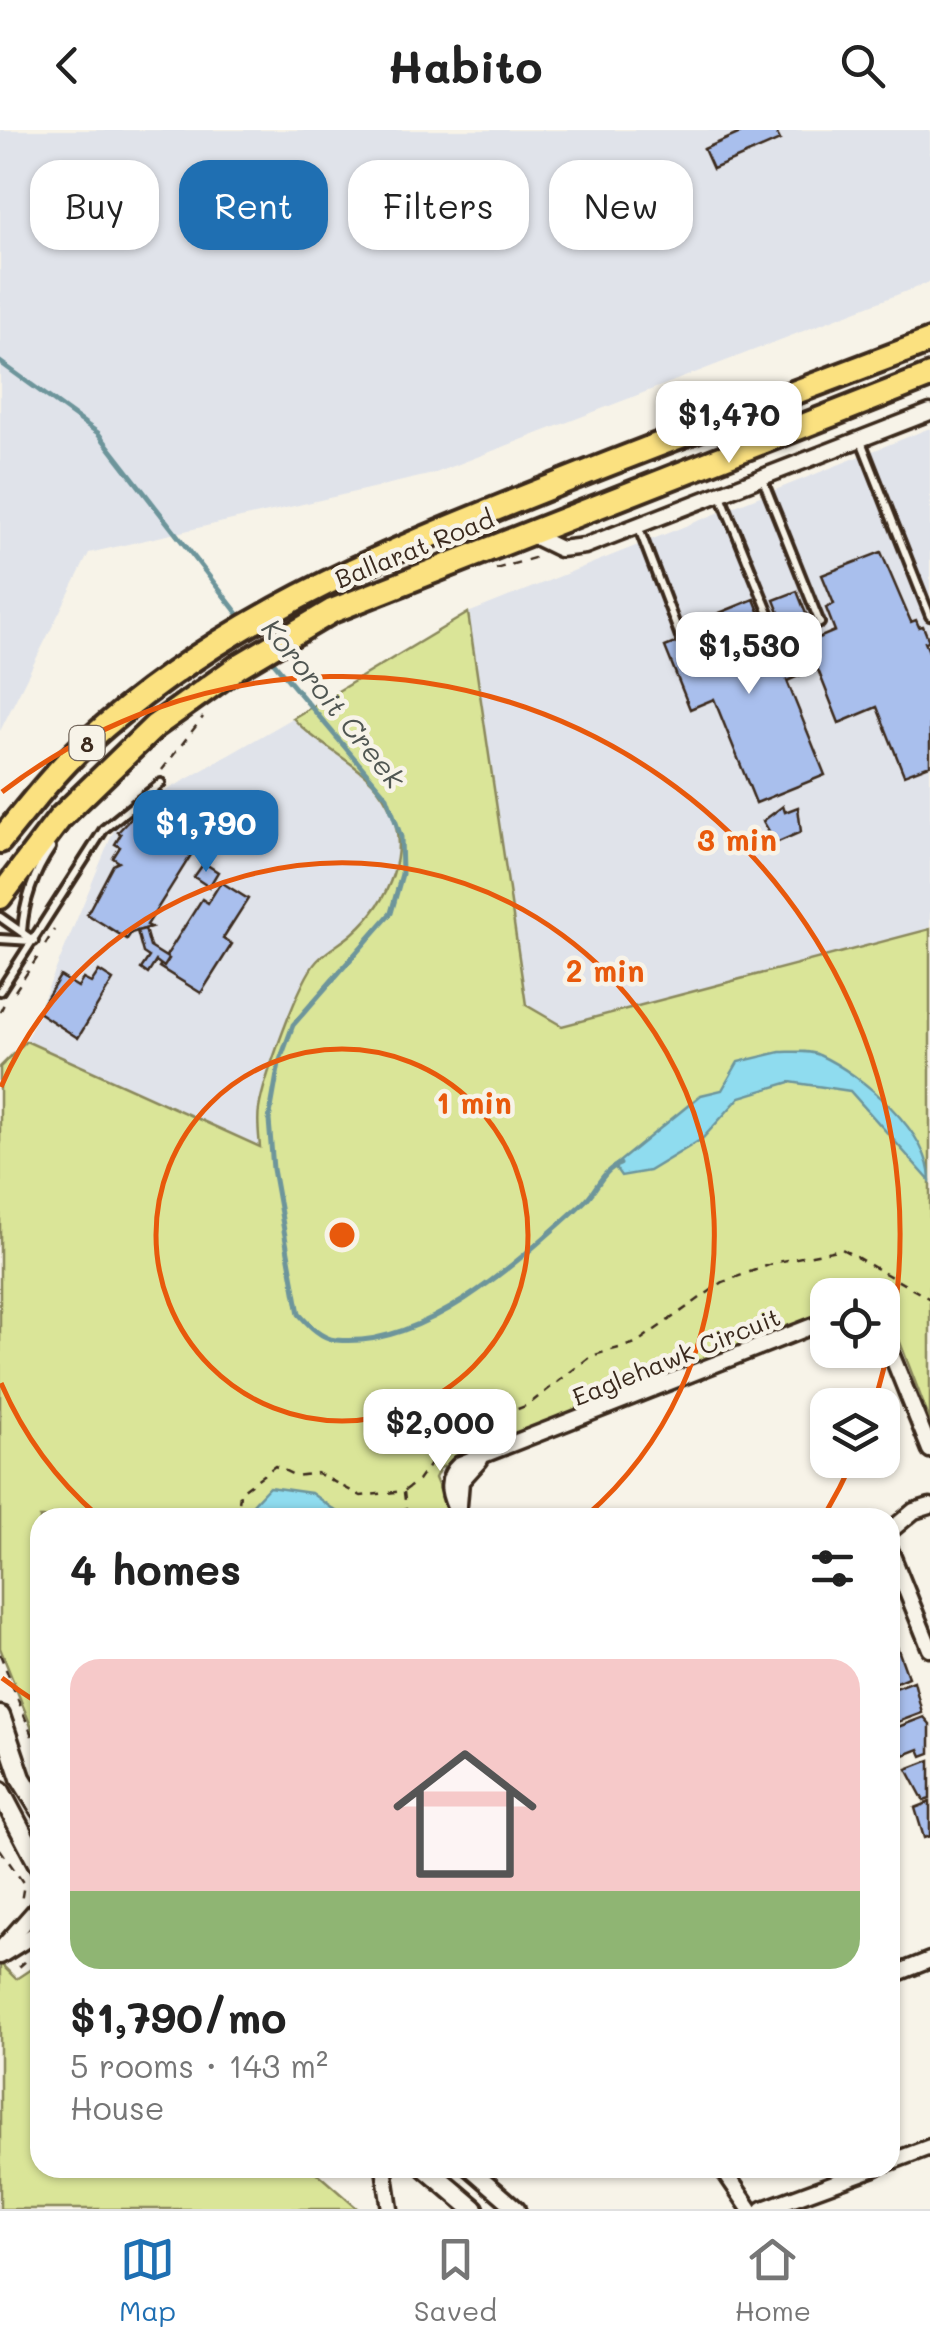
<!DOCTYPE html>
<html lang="en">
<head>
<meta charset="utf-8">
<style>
	:root { --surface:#fff; --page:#f6f6f6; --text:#222; --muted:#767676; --line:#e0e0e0; --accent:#1f6fb2 }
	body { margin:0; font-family:Mali,sans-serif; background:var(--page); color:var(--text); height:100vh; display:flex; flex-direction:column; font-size:38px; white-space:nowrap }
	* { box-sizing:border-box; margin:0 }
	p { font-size:32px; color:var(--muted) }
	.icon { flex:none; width:55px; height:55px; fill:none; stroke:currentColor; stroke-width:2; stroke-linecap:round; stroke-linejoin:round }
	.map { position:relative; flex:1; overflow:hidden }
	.details { position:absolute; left:30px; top:1378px; width:870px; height:670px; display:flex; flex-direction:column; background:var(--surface); border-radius:30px; box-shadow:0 2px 8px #0004 }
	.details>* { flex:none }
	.banner { position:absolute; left:30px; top:30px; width:870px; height:90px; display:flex; gap:20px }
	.tools { position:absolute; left:810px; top:1148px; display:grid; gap:20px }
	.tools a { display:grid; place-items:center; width:90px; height:90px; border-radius:20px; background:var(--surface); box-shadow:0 2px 8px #0004; font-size:50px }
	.price { position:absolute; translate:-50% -85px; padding:0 22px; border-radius:20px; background:#fff; color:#222; font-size:32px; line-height:65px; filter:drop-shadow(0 2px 5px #0008) }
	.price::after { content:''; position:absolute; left:50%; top:60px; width:30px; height:22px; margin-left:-15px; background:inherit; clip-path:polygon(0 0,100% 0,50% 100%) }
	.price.active { background:var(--accent); color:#fff }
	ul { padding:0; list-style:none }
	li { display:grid; align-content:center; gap:20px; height:530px; padding:0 40px }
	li+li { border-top:2px solid var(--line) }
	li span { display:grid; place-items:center; height:310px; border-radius:30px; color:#555 }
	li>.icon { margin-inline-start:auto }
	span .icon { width:180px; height:180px; fill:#fffc; stroke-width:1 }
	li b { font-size:42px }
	h2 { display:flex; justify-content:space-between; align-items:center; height:120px; padding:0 40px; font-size:42px }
	.chip { padding:0 35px; border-radius:30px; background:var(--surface); box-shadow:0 2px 8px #0004; font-size:35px; line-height:90px }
	.chip.active { background:var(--accent); color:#fff }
	header { display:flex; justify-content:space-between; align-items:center; height:130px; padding:0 40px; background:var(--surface); font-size:45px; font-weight:700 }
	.tabs { display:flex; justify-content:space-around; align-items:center; height:140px; border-top:2px solid var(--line); background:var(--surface); font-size:28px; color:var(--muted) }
	.tabs a { display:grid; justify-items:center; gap:5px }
	.tabs .active { color:var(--accent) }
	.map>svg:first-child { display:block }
</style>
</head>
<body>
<header><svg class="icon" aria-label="back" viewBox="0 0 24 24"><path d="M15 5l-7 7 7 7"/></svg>Habito<svg class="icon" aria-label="search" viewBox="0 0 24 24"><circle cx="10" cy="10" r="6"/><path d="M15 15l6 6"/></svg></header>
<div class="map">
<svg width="930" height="2079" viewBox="0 0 930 2079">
	<rect width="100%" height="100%" fill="#f7f3e8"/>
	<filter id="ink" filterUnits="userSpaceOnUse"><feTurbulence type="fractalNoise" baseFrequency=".01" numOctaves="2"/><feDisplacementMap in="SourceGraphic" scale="20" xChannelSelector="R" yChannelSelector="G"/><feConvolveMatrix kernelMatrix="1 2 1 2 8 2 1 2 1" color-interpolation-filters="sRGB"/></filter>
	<g filter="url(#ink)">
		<g fill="#e0e3ea">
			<path d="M0,0H930V152L433,344L89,423L0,601Z"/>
			<path d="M930,298V799L562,896L526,875L468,483Z"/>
			<path d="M293,588L364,644L387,672L397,698L398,724L385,770L353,803L315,832L275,924L258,981L260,1018L26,911L119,688Z"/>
		</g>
		<g fill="#dae598" stroke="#8a885b" stroke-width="2.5">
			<path d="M468,483L526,875L562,896L930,799V1291L882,1165H828L827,1185L440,1338L435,1348L451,1387L40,1388V1619L0,1518V937L26,911L260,1017C259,1005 257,991 259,979C263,952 299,850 317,831C327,820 342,813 353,803C389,771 412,721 388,675C369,635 321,620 293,588Z"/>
			<path d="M0,1833L16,1849L40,1833V2038H311L358,2079H0Z"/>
		</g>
		<g fill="#8fdcef" stroke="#6d959b" stroke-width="2.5">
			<path d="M780,922C792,922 809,920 819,925C861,944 930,1002 930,1051L850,961L790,952L740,967L702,1009L649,1041L621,1046L614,1036L701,965L722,960L738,932Z"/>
			<path d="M269,1357L311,1363L344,1387H248L253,1374Z"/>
		</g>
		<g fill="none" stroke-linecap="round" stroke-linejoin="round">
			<g stroke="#6d959b" stroke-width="5">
				<path d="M0,232L98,303L242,489"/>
				<path d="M269,527L387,667L401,707L402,744L391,783L293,895L279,933L269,990L273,1039L299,1184C309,1195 320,1208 336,1210C426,1219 523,1127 584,1072C598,1059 601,1041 620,1034"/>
			</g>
		</g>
		<g fill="#a9bfed" stroke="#3b2a1e" stroke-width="2.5">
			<path d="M747,0H775L780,10L713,39L704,19Z"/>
			<path d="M881,422L911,492L916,490L919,497L923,496L929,511L925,512L930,524V635L904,645L877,577L839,593L807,512L793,518L774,470L797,461L816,509L835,501L826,478L834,474L822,445Z"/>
			<path d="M754,469L780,533L799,526L805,543L787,551L825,645L756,673L714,569L690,579L665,517L690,507L685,497Z"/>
			<path d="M151,671L176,686L170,695L185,704L177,716L191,725L147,795L151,797L131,803L127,809L87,784L113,735L119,732L113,728L120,717L115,714L121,704L118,702L133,686L139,689Z"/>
			<path d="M783,676L785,682L798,677L801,702L776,713L763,691Z"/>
			<path d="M204,733L218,742L209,757L194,747Z"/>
			<path d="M221,752L248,769L223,808L232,814L201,863L159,837L202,769L208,773Z"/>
			<path d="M145,799L150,817L169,829L164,837L156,831L148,844L141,839L149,827L143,823L137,801Z"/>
			<path d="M99,841L113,850L78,908L38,882L60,846L78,857L83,849L91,853Z"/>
			<path d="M895,1511L908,1547L894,1553L890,1512Z"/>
			<path d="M914,1551L922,1583L890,1595V1560Z"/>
			<path d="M924,1587L930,1594V1623L922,1626L919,1619L904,1625L890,1600Z"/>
			<path d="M930,1630V1669L924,1671L907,1639Z"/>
			<path d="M930,1672V1706L924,1708L915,1678Z"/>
		</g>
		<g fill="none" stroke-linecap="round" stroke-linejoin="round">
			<defs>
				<g id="service">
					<path d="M861,311L930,486"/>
					<path d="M762,348L820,493"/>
					<path d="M720,363L787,528"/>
					<path d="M638,396L681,509"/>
					<path d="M0,787L34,811"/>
					<path d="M22,802C24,772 34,743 51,718"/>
					<path d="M0,809L32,811"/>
					<path d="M0,861L104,699L161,653"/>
				</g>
				<g id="minor">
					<path d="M525,402L560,419L585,416L930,282"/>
					<path d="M882,1201L930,1320"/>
					<path d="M459,1375L461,1351L480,1330"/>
					<path d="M460,1388C450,1368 442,1350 460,1334L828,1190"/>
					<path d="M890,1401L914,1381L930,1376"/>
					<path d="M890,1420L930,1519"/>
					<path d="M0,1820L40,1775"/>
					<path d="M0,1826L40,1801"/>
					<path d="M890,1846L930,1830"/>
					<path d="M890,2032L930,2017"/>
					<path d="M384,2038L390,2079"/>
					<path d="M470,2038L517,2079"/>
					<path d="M722,2038L750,2079"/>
					<path d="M763,2079L875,2038"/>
				</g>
				<g id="tertiary">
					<path d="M0,1586L21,1648L40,1679"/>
					<path d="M0,1661L40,1737"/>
					<path d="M426,2038L474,2079"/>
				</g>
				<g id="trunk">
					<path d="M0,711C27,678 54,643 85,614C219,491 374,427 540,361C669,309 800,261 930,211"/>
					<path d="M0,767L60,688L155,596L239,536L332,481L930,246"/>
				</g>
			</defs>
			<use href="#service" stroke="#3b2a1e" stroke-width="14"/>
			<use href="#minor" stroke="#3b2a1e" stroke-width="21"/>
			<use href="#tertiary" stroke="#3b2a1e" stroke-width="25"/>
			<use href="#trunk" stroke="#3b2a1e" stroke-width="30"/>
			<g stroke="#3b2a1e" stroke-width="2.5" stroke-dasharray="8 8" stroke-linecap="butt">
				<path d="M496,439L541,426"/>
				<path d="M162,640L203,587"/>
				<path d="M45,815L54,800"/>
				<path d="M15,861L41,822"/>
				<path d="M0,882L6,870"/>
				<path d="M404,1362L407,1388"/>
				<path d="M238,1388L240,1362L275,1336L296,1346L317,1343L361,1366L404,1361L418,1351L445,1313L467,1307L494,1288L528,1275L591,1226L636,1213L723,1152L777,1132L842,1119L930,1169"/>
				<path d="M0,1524L40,1626"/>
				<path d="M0,1719L24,1754L21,1772"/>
				<path d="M19,1837L39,1820"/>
			</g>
			<use href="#service" stroke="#f7f3e8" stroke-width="6"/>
			<use href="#minor" stroke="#f7f3e8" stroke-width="14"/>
			<use href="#tertiary" stroke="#f7f3e8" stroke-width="18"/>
			<use href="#trunk" stroke="#fbe180" stroke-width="22"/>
		</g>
	</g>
	<g fill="none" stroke="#e8590c" stroke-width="5">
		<circle cx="342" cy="1105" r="186"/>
		<path d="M98 1386A372 372 0 0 1 1 1253M1 957A372 372 0 1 1 586 1386"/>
		<path d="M852 1332A558 558 0 0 1 825 1384M38 1573A558 558 0 0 1 2 1548M2 662A558 558 0 0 1 874 1273"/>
	</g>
	<g text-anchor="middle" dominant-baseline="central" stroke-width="9" stroke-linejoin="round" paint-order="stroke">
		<rect fill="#f7f3e8" stroke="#73665b" stroke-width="2.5" x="69.5" y="596" width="35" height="34" rx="8"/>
		<g font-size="22" font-weight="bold" fill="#3b2a1e">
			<text x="87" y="613">8</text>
		</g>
		<g font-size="25" fill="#3b2a1e" stroke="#f7f3e8">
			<text transform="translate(414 418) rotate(-22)">Ballarat Road</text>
			<text transform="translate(676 1226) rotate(-22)">Eaglehawk Circuit</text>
		</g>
		<g font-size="28" font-style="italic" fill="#505652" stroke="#f7f3e8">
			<text transform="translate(334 573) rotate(51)">Kororoit Creek</text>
		</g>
	</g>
	<circle cx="342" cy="1105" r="15" fill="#e8590c" stroke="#f7f3e8" stroke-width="5"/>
	<g font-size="30" text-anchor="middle" font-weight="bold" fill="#e8590c" stroke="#f7f3e8" stroke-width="9" stroke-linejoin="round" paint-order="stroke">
		<text x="737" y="721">3 min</text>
		<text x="605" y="852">2 min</text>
		<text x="474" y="984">1 min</text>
	</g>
</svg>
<div class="tools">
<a><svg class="icon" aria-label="locate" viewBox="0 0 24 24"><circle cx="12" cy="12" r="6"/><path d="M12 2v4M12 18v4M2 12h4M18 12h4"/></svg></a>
<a><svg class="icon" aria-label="layers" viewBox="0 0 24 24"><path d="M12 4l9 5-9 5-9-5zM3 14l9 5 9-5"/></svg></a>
</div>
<b class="price" style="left:729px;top:336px">$1,470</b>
<b class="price" style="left:749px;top:567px">$1,530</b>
<b class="price active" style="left:206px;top:745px">$1,790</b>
<b class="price" style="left:440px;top:1344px">$2,000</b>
<div class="banner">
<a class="chip">Buy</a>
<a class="chip active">Rent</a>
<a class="chip">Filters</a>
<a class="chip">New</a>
</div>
<section class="details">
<h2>4 homes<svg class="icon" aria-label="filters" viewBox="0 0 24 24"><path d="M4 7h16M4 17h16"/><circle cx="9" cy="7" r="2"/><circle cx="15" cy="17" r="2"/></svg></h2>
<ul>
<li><span style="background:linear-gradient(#f6c9c9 75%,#8fb573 0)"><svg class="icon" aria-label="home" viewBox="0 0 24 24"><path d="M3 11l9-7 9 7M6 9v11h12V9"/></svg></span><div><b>$1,790/mo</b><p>5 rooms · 143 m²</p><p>House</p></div></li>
</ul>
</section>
</div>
<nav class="tabs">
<a class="active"><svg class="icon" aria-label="map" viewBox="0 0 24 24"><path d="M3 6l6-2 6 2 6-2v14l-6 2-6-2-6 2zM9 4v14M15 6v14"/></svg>Map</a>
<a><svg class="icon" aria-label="saved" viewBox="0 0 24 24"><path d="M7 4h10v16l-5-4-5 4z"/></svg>Saved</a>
<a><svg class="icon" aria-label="home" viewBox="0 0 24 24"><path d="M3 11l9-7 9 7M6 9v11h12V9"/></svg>Home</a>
</nav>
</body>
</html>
